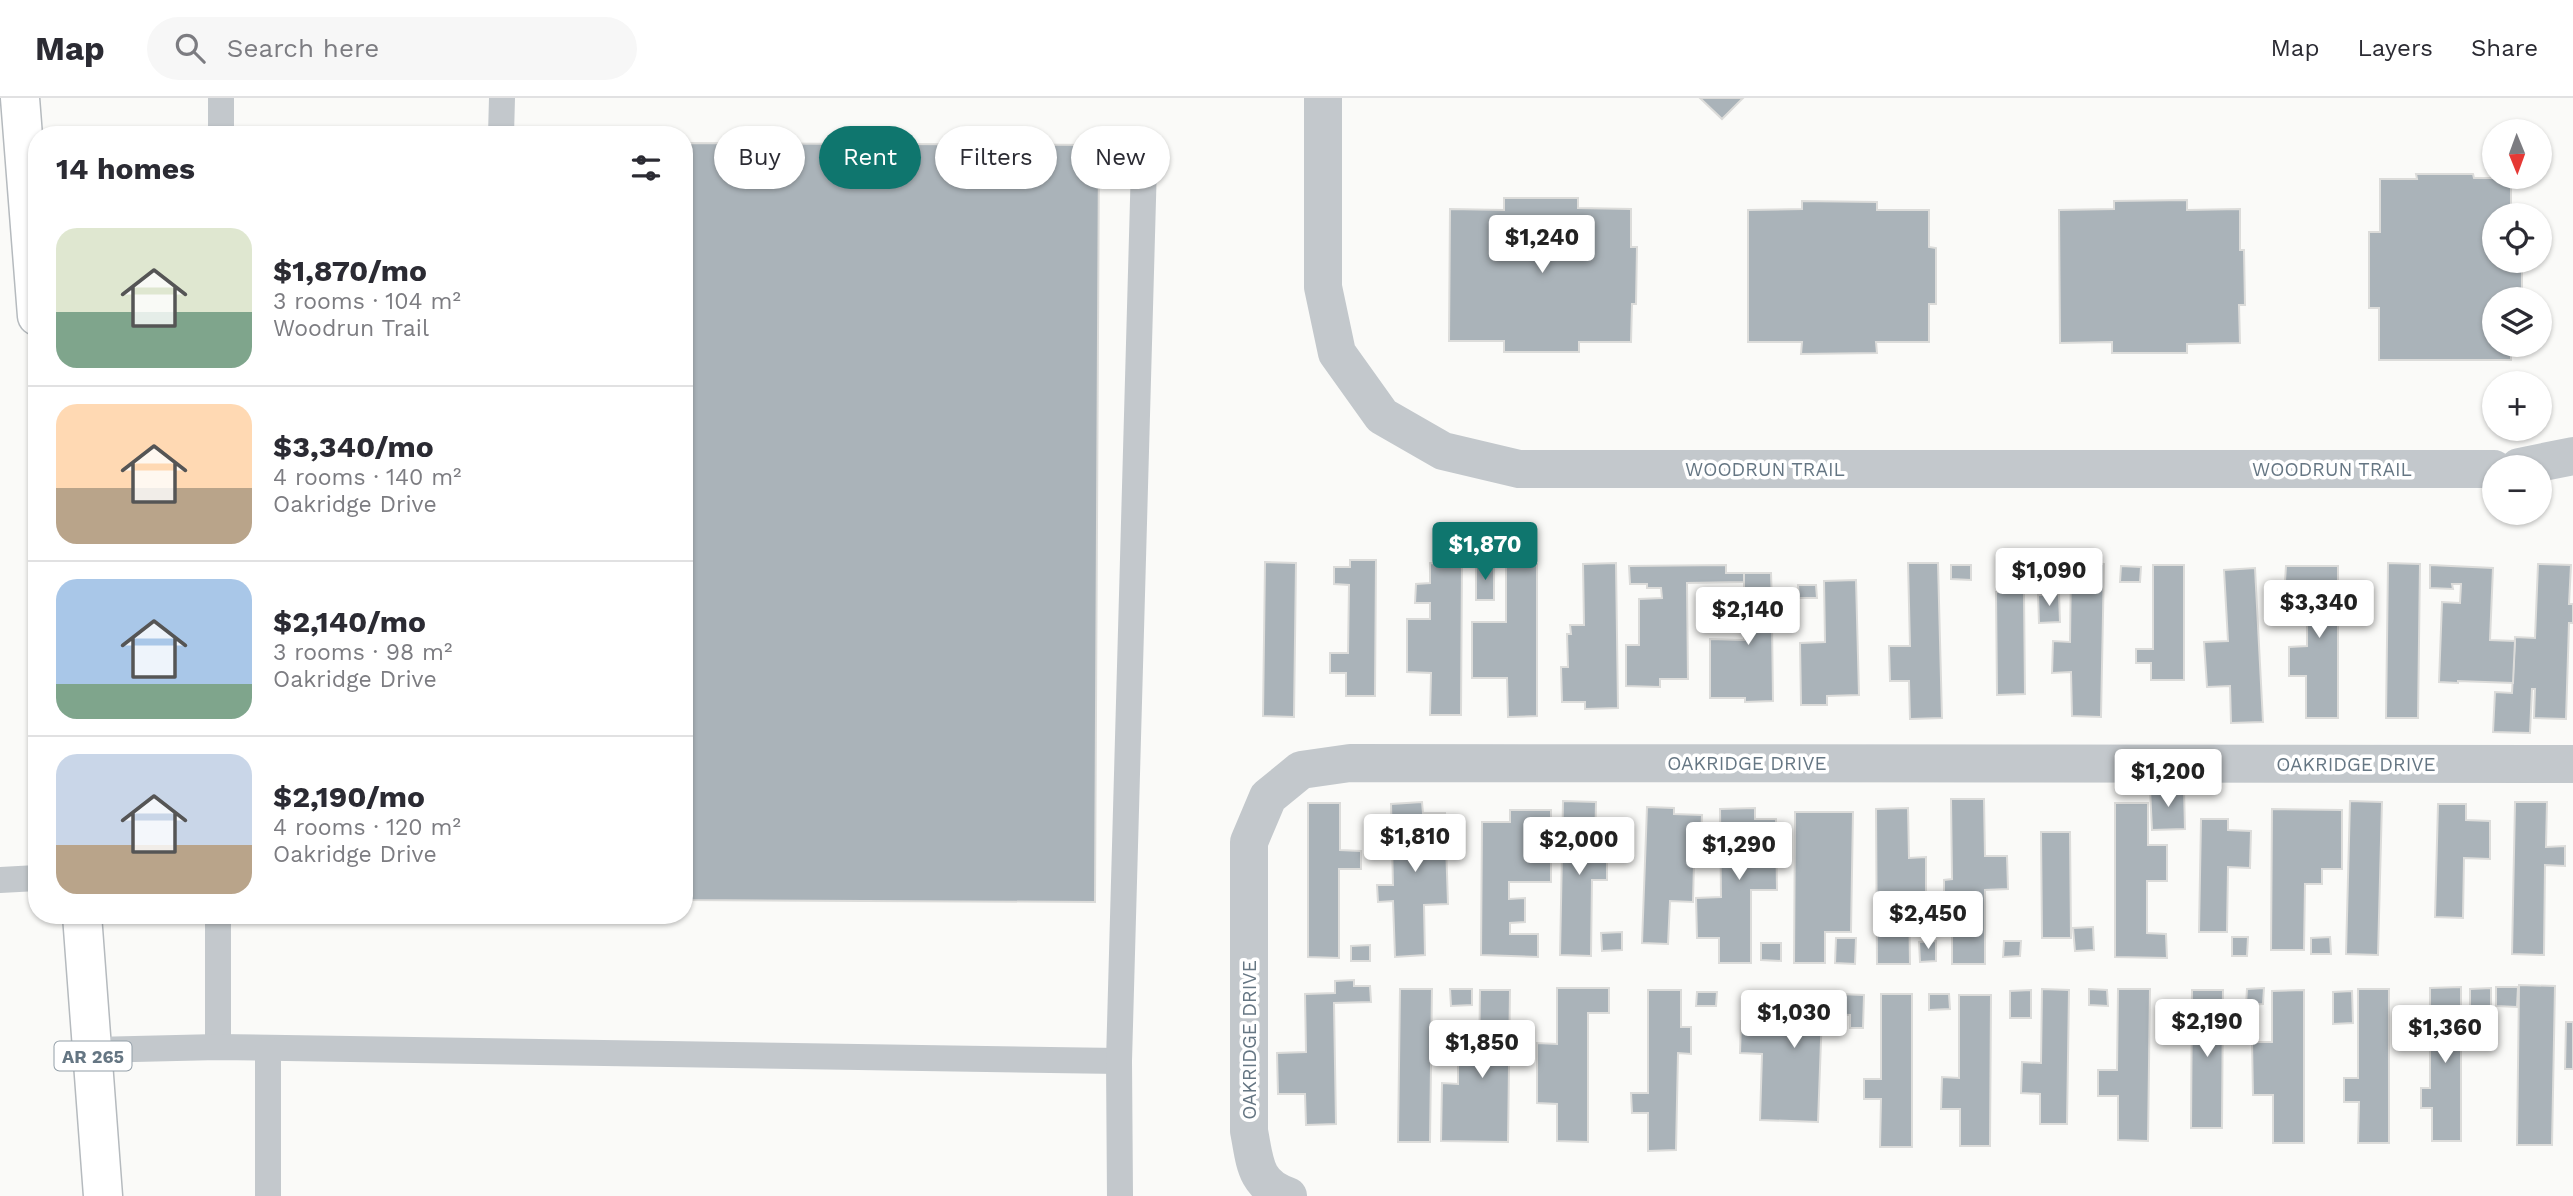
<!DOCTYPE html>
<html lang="en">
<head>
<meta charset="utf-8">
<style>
	:root { --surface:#fff; --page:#f7f7f7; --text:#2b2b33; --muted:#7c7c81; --line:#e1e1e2; --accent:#0f766e }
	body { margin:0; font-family:"Work Sans",sans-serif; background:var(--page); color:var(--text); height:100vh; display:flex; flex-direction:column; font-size:26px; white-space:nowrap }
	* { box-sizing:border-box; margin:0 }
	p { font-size:23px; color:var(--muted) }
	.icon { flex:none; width:38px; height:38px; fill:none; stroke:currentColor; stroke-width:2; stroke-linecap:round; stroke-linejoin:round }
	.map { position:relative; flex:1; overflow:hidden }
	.drawer { position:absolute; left:28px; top:28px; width:665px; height:798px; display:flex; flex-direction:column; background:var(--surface); border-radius:28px; box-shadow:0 2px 5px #0004 }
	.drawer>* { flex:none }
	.guide { position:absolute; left:714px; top:28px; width:665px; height:63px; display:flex; gap:14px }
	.needle { width:46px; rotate:179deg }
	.fabs { position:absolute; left:2482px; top:21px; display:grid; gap:14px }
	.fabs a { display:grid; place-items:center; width:70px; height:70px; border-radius:50%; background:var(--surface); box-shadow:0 2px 5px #0004; font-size:35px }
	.price { position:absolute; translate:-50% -60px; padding:0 16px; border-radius:7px; background:#fff; color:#222; font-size:23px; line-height:46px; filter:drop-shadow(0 2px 4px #0008) }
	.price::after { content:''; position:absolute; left:50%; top:42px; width:21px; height:16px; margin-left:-10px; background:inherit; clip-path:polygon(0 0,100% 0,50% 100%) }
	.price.current { background:var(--accent); color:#fff }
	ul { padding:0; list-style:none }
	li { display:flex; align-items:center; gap:21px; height:175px; padding:0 28px }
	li+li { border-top:2px solid var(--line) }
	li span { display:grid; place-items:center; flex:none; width:196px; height:140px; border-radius:21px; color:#555 }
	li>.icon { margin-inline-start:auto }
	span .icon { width:84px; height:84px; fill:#fffc; stroke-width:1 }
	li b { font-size:30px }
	h2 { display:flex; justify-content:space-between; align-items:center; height:84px; padding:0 28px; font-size:30px }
	.tag { padding:0 24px; border-radius:32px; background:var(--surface); box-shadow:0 2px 5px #0004; font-size:24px; line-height:63px }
	.tag.current { background:var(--accent); color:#fff }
	header { display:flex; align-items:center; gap:42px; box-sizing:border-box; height:98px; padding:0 35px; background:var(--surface); border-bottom:2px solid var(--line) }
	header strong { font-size:33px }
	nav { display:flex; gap:38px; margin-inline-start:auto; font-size:24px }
	.search { width:490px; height:63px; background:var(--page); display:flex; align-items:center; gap:18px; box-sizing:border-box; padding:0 24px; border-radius:38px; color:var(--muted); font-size:26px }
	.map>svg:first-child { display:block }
</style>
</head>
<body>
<header>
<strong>Map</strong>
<div class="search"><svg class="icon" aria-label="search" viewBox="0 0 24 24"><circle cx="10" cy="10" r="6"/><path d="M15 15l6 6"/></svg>Search here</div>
<nav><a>Map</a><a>Layers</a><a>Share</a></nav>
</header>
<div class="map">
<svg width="2573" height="1098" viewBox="0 0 2573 1098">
	<rect width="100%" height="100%" fill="#fafaf8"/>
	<g fill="#aab3b9" stroke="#dcdcda" stroke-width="2">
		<path d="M1700,0H1743L1722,21Z"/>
		<path d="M684,45L1099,47L1095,804L684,802Z"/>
		<path d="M2416,76H2473L2474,80H2511V117H2494V163H2522V201H2494V247H2511V262H2379V210H2369V134H2380V81H2417Z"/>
		<path d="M1504,100H1578V110L1631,111V149H1637L1636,206H1632L1631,244H1579V254H1504V243H1449L1450,111L1504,112Z"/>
		<path d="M2187,102V112L2240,111V152H2244L2245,207H2239L2240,245L2187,246V255H2112V244L2060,245L2059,112L2114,111V103Z"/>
		<path d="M1802,103L1877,104V112H1929V149L1936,150V206H1929V244H1876L1877,255L1801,256L1802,244H1748V112L1802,111Z"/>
		<path d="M1350,462H1376L1375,598H1346V575H1330V555H1348L1349,487L1334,486V469H1350Z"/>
		<path d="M1265,464L1296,465L1294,619L1263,618Z"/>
		<path d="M1430,465L1462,466L1461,617H1430L1431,575L1407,574V521H1430V505H1415L1416,486L1430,485Z"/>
		<path d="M1494,465V502H1476V466Z"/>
		<path d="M1616,465L1618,610L1585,611V604H1562L1561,569H1568L1567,536H1571L1570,527H1584L1583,466Z"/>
		<path d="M1908,465H1938L1942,620L1910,621L1909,583H1890L1889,548H1910Z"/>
		<path d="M2071,465L2104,466L2101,619L2072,618L2071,574L2052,575L2053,543L2070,544Z"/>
		<path d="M2388,465L2420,466L2418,620H2386Z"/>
		<path d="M1506,466H1537V618L1508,619L1507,580H1472V524H1506Z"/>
		<path d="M2538,466L2571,467L2569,506H2573V525H2569L2566,621L2534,620L2535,591H2532L2530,635L2493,634L2495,594L2512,595L2515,539L2535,540Z"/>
		<path d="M1726,467V475H1744V484L1687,485L1688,581H1660V589L1626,588V547H1639V501L1662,500L1661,490H1647V486H1630L1629,468Z"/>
		<path d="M1951,467H1971V482L1951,481Z"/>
		<path d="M2153,467H2184V582H2151V565H2136V551H2153Z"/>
		<path d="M2430,467L2493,470L2490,542L2515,543L2513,585L2458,583V585L2439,584L2442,504L2460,505L2461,486H2452L2453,491L2430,490Z"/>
		<path d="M2121,468L2141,469L2140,484H2120Z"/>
		<path d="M2286,468H2338V620H2306V578H2289V549L2307,548V484L2285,483Z"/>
		<path d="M2255,470L2263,624L2231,625L2230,588L2207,589L2204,544L2228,543L2224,472Z"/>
		<path d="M1744,475H1771L1772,503L1785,502V523H1772L1773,603L1745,604V600H1710V541L1744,542Z"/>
		<path d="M1856,482L1859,597L1827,598V607H1801L1800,545L1825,544L1824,483Z"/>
		<path d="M1798,487H1816L1817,500H1799Z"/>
		<path d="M1996,494H2024L2025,596L1997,597Z"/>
		<path d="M2059,496L2060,524L2039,525L2038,497Z"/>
		<path d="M2184,690L2185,731L2152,732L2150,691Z"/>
		<path d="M1951,701H1984L1985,758H2007L2008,791L1985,792V866H1952V802L1944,803V782L1952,781Z"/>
		<path d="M1563,703L1596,704L1595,754L1607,755V782H1592L1591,858L1560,857Z"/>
		<path d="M2350,703L2382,704L2378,857L2346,856Z"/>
		<path d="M1422,704L1423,715H1445L1448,806L1424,807L1425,857L1395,859L1393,803L1378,804L1377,787H1393L1391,706Z"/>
		<path d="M2515,704H2547L2546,749L2565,748V768L2545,767L2544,857L2512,856Z"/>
		<path d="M1308,705H1340V752L1361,753V771H1339V860L1308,859Z"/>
		<path d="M2115,705H2148V747H2167V783H2147V835L2166,836L2167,860L2115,859Z"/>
		<path d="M2438,706H2466V722L2490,723V761L2464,760L2463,820L2435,819Z"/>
		<path d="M1647,709L1674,710V716L1702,717L1700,765H1694L1693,804L1670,803L1668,846L1642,845Z"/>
		<path d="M1755,710V721H1776L1777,792H1751V865H1719V840H1697L1696,800L1721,799L1720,711Z"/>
		<path d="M1908,710L1909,760L1926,759V794H1909L1910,866H1877L1876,711Z"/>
		<path d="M2272,711L2342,712V771H2322V786H2305L2304,852H2271Z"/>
		<path d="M1510,712H1551V784H1509V801L1525,800V824L1510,825V836H1538V859L1481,857L1482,724H1510Z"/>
		<path d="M1795,714H1853L1851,834H1825V865H1794Z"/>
		<path d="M2201,721H2228V732L2251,733L2250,770L2228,769L2227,834H2199Z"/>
		<path d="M2041,734H2070L2071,840H2042Z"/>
		<path d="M2093,829L2094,852L2075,853L2073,830Z"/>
		<path d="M1622,834V852L1602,853L1601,835Z"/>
		<path d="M2232,839H2248L2247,858H2232Z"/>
		<path d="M2330,839L2331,856H2311V840Z"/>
		<path d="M1836,840H1856L1855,866L1835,865Z"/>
		<path d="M1936,843V863L1920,864L1919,844Z"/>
		<path d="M2004,843H2021L2020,858L2003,859Z"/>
		<path d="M1761,845H1781V863L1761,862Z"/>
		<path d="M1370,847V863H1351V848Z"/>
		<path d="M1354,882V888H1370L1371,904L1334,905L1336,1026L1306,1027L1305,996H1278L1277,955L1306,954L1305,896L1335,895V883Z"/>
		<path d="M2519,887L2555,888L2552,1047H2517Z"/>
		<path d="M2461,889V1043H2432V1010H2421V990H2430V890Z"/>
		<path d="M2496,889H2518L2517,909L2496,908Z"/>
		<path d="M1557,890H1609V915H1588V1044L1557,1043V1006L1537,1005V945L1557,946Z"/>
		<path d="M2264,890L2263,906L2246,907L2247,891Z"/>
		<path d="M2491,890V909H2470V891Z"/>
		<path d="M1400,891H1432L1430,1044H1398Z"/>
		<path d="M1450,891H1472V907L1451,908Z"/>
		<path d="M2042,891L2069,892L2067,1026H2040V996L2021,995L2022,964L2041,965Z"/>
		<path d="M2089,891L2107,892L2108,908L2089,907Z"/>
		<path d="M2118,891H2150L2148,1043L2118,1042V998H2098V972H2117Z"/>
		<path d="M2358,891H2389V1045H2358L2359,1004H2344V980H2358Z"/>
		<path d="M1480,892H1510L1508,1044L1441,1043L1442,985L1458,986V963H1479Z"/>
		<path d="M1648,892H1681V929H1691V956L1678,955L1676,1052L1648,1053V1015H1632L1631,995H1648Z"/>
		<path d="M2031,892V920H2010V893Z"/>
		<path d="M2192,892H2223L2222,1030H2191Z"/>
		<path d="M2304,892V1045H2273V997H2253L2252,944H2272V893Z"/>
		<path d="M1765,893L1864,897L1863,930H1850V917L1822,916L1818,1024L1760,1022L1762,956L1740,955L1741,923L1764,924Z"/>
		<path d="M2352,893L2353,925L2333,926V894Z"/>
		<path d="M1697,894H1717L1716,908H1696Z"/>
		<path d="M1881,896H1912V1049H1880L1881,1001H1864V981H1881Z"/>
		<path d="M1929,896H1949L1950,911L1929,912Z"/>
		<path d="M1959,897H1991L1990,1048H1960V1011H1941L1942,979L1959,980Z"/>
		<path d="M2566,924H2573V971H2565Z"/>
	</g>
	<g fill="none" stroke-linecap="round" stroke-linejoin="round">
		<defs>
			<g id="primary">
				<path d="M20,0L37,218"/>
				<path d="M82,817L103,1098"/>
			</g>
		</defs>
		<use href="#primary" stroke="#b5babe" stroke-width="41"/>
		<g stroke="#c3c8cc" stroke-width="26">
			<path d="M221,37V0"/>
			<path d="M501,37L502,0"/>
			<path d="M0,782L37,780"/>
			<path d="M218,949V817"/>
			<path d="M93,952L218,949L1119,963"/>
			<path d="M268,1098V951"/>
			<path d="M1120,1098L1119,963L1144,66"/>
		</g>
		<g stroke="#c3c8cc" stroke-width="38">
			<path d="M1323,0V189L1337,255L1382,318L1443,353L1519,371H2494"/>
			<path d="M2519,369L2573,358"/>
			<path d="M1288,1098C1254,1087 1255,1063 1249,1033V744L1268,699L1301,672L1350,665L2573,666"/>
		</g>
		<use href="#primary" stroke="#fff" stroke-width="38"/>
	</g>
	<g text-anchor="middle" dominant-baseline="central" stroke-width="7" stroke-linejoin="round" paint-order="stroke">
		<rect fill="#fff" stroke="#939fa8" stroke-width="2" x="54.5" y="943.5" width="77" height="29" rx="5"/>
		<g font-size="18" font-weight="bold" fill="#657683">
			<text x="93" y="958">AR 265</text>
		</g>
		<g font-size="19" fill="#657683" stroke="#fff">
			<text x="1765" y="371">WOODRUN TRAIL</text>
			<text x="2332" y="371">WOODRUN TRAIL</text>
			<text x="1747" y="665">OAKRIDGE DRIVE</text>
			<text x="2356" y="666">OAKRIDGE DRIVE</text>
			<text transform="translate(1249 942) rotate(-90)">OAKRIDGE DRIVE</text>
		</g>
	</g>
</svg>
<div class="fabs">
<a><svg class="needle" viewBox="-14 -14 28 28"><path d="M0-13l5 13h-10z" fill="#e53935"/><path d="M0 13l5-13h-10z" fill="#7c7c81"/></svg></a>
<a><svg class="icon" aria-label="locate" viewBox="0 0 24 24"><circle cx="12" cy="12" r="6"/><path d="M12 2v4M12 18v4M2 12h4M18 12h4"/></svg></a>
<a><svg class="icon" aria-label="layers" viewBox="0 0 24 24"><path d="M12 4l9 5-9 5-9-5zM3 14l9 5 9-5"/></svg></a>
<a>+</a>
<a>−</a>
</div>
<b class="price" style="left:1542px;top:177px">$1,240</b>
<b class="price current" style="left:1485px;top:484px">$1,870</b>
<b class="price" style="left:2049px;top:510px">$1,090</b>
<b class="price" style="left:2319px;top:542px">$3,340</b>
<b class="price" style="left:1748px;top:549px">$2,140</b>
<b class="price" style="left:2168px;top:711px">$1,200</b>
<b class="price" style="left:1415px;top:776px">$1,810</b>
<b class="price" style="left:1579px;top:779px">$2,000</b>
<b class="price" style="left:1739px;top:784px">$1,290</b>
<b class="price" style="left:1928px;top:853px">$2,450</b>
<b class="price" style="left:1794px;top:952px">$1,030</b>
<b class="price" style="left:2207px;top:961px">$2,190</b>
<b class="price" style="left:2445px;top:967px">$1,360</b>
<b class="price" style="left:1482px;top:982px">$1,850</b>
<div class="guide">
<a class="tag">Buy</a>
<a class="tag current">Rent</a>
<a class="tag">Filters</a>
<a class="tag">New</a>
</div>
<section class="drawer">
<h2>14 homes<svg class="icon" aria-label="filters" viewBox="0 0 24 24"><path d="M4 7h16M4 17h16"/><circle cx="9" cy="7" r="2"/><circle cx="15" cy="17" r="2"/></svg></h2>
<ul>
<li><span style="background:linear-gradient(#dfe7d0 60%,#7fa58c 0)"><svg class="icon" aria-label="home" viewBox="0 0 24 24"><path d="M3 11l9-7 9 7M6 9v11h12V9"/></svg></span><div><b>$1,870/mo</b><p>3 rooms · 104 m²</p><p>Woodrun Trail</p></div></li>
<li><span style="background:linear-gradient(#ffd9b3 60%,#b9a48a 0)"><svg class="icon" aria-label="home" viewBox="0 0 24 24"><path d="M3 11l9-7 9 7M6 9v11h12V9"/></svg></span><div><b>$3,340/mo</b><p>4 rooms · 140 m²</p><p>Oakridge Drive</p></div></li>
<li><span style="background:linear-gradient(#a9c7e8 75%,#7fa58c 0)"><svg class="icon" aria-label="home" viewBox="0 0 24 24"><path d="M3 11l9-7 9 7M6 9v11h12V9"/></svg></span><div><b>$2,140/mo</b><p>3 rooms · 98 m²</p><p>Oakridge Drive</p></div></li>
<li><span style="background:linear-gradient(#c9d6e8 65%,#b9a48a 0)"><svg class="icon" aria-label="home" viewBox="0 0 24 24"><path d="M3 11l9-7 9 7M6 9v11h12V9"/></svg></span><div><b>$2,190/mo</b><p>4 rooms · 120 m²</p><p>Oakridge Drive</p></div></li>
</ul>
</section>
</div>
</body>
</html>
